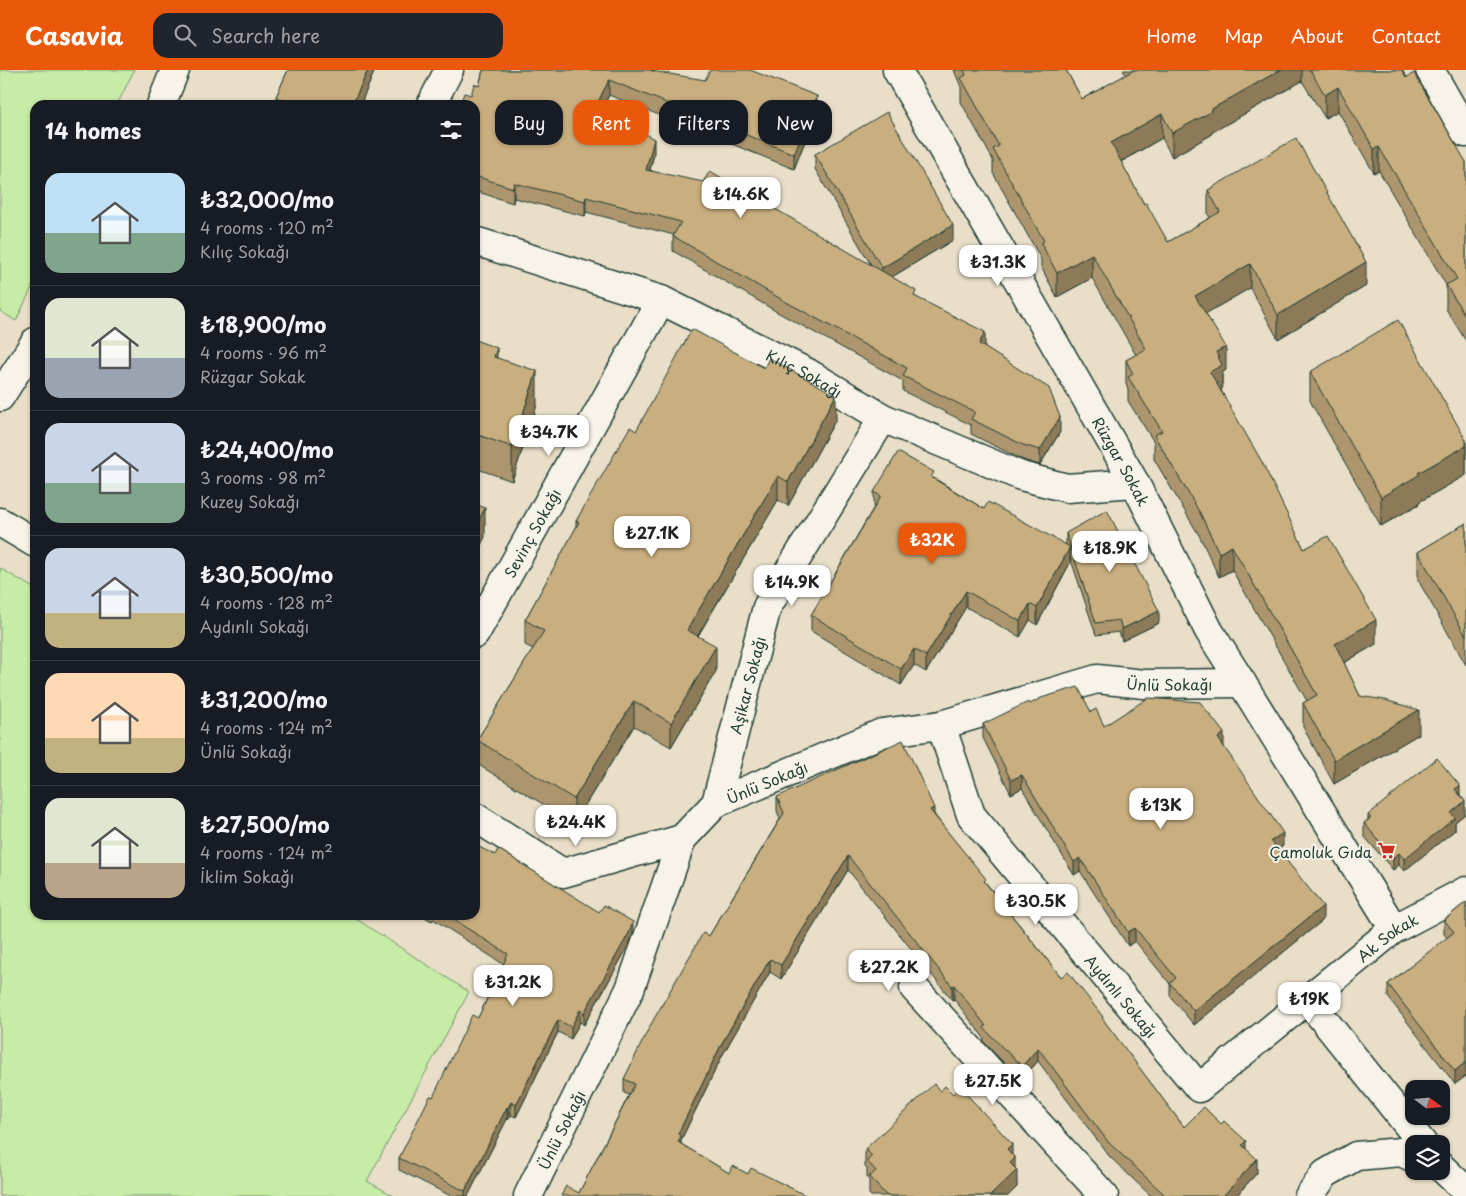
<!DOCTYPE html>
<html lang="en">
<head>
<meta charset="utf-8">
<style>
	:root { --surface:#171b24; --page:#20242c; --text:#f1f3f6; --muted:#9ea1a6; --line:#363941; --accent:#ea580c }
	body { margin:0; font-family:"Playpen Sans",sans-serif; background:var(--page); color:var(--text); height:100vh; display:flex; flex-direction:column; font-size:19px; white-space:nowrap }
	* { box-sizing:border-box; margin:0 }
	p { font-size:16px; color:var(--muted) }
	.icon { flex:none; width:28px; height:28px; fill:none; stroke:currentColor; stroke-width:2; stroke-linecap:round; stroke-linejoin:round }
	.map { position:relative; flex:1; overflow:hidden }
	.sheet { position:absolute; left:30px; top:30px; width:450px; height:820px; display:flex; flex-direction:column; background:var(--surface); border-radius:15px; box-shadow:0 1px 4px #0004 }
	.sheet>* { flex:none }
	.guide { position:absolute; left:495px; top:30px; width:475px; height:45px; display:flex; gap:10px }
	.needle { width:32px; rotate:106deg }
	.fabs { position:absolute; left:1405px; top:1010px; display:grid; gap:10px }
	.fabs a { display:grid; place-items:center; width:45px; height:45px; border-radius:10px; background:var(--surface); box-shadow:0 1px 4px #0004; font-size:25px }
	.price { position:absolute; translate:-50% -42px; padding:0 11px; border-radius:10px; background:#fff; color:#222; font-size:16px; line-height:32px; filter:drop-shadow(0 1px 2px #0008) }
	.price::after { content:''; position:absolute; left:50%; top:30px; width:15px; height:11px; margin-left:-8px; background:inherit; clip-path:polygon(0 0,100% 0,50% 100%) }
	.price.on { background:var(--accent); color:#fff }
	ul { padding:0; list-style:none }
	li { display:flex; align-items:center; gap:15px; height:125px; padding:0 15px }
	li+li { border-top:1px solid var(--line) }
	li span { display:grid; place-items:center; flex:none; width:140px; height:100px; border-radius:15px; color:#555 }
	li>.icon { margin-inline-start:auto }
	span .icon { width:60px; height:60px; fill:#fffc; stroke-width:1 }
	li b { font-size:21px }
	h2 { display:flex; justify-content:space-between; align-items:center; height:60px; padding:0 15px; font-size:21px }
	.tag { padding:0 18px; border-radius:15px; background:var(--surface); box-shadow:0 1px 4px #0004; font-size:18px; line-height:45px }
	.tag.on { background:var(--accent); color:#fff }
	header { display:flex; align-items:center; gap:30px; box-sizing:border-box; height:70px; padding:0 25px; background:var(--accent); color:#fff }
	header strong { font-size:24px }
	nav { display:flex; gap:28px; margin-inline-start:auto; font-size:18px }
	.search { width:350px; height:45px; background:var(--page); display:flex; align-items:center; gap:12px; box-sizing:border-box; padding:0 18px; border-radius:15px; color:var(--muted); font-size:19px }
	.map>svg:first-child { display:block }
</style>
</head>
<body>
<header>
<strong>Casavia</strong>
<div class="search"><svg class="icon" aria-label="search" viewBox="0 0 24 24"><circle cx="10" cy="10" r="6"/><path d="M15 15l6 6"/></svg>Search here</div>
<nav><a>Home</a><a>Map</a><a>About</a><a>Contact</a></nav>
</header>
<div class="map">
<svg width="1466" height="1126" viewBox="0 0 1466 1126">
	<rect width="100%" height="100%" fill="#e9dec8"/>
	<filter id="ink" filterUnits="userSpaceOnUse"><feTurbulence type="fractalNoise" baseFrequency=".02" numOctaves="2"/><feDisplacementMap in="SourceGraphic" scale="10" xChannelSelector="R" yChannelSelector="G"/><feConvolveMatrix kernelMatrix="1 2 1 2 8 2 1 2 1" color-interpolation-filters="sRGB"/></filter>
	<g filter="url(#ink)">
		<g fill="#c6eca6" stroke="#72946d">
			<path d="M0,0H134L117,35H35V211L16,251L0,241Z"/>
			<path d="M0,498L35,519V845H350L469,922L367,1111L394,1126H0Z"/>
		</g>
		<g fill="none" stroke-linecap="round" stroke-linejoin="round">
			<defs>
				<g id="street">
					<path id="s1" d="M897,0L1135,413L1209,561L1242,613L1394,859"/>
					<path d="M1430,0L1466,63"/>
					<path d="M161,35L175,0"/>
					<path d="M431,35L449,0"/>
					<path id="s2" d="M475,171L661,230L808,303L883,348L1021,406L1067,418L1135,413"/>
					<path d="M0,327L35,272"/>
					<path d="M0,452L35,473"/>
					<path id="s3" d="M475,564L661,230"/>
					<path id="s4" d="M941,655L971,745L1199,1018L1394,859L1466,821"/>
					<path id="s5" d="M716,733L767,537L883,348"/>
					<path d="M475,747L563,803L682,769"/>
					<path d="M914,918L1104,1126"/>
					<path d="M1307,929L1423,1074"/>
					<path d="M1441,1097L1466,1121"/>
					<path id="s6" d="M528,1126L630,919L682,769L716,733L882,663L941,655L1097,609L1144,614L1242,613"/>
					<path d="M1309,1126L1325,1104L1356,1086L1401,1082L1414,1088"/>
				</g>
			</defs>
			<use href="#street" stroke="#1f3d34" stroke-width="31"/>
			<use href="#street" stroke="#f7f3e8" stroke-width="28"/>
		</g>
		<g fill="#ad966d" stroke="#1f3d34">
			<path d="M288,0H375L360,35H276V27Z"/>
			<path d="M483,0H655L654,2L817,41L794,99L609,25L602,39L654,84L650,100L871,195L815,99V84L953,170L892,207L916,227L985,278L1060,362L1040,395L1023,390L971,364V355L903,321V311L779,243L673,181V166L674,165L586,142L585,146L514,128L513,133L475,121V35L471,25L479,16Z"/>
			<path d="M954,0H1066L1082,29L1126,5L1123,0H1402L1466,92V271L1446,239V215L1379,101L1374,103L1338,41L1325,48L1302,11L1211,63V65L1172,87L1162,68L1121,92L1144,134L1168,172L1210,148L1208,144V120L1366,216L1278,269L1250,218L1206,243L1226,300L1222,303V319L1221,320L1304,479L1376,574L1344,593L1360,626L1419,664L1334,714L1303,657V633L1307,631L1232,500L1219,507L1200,467L1154,389V372L1128,331V320L1126,314V290L1136,285L1092,208L1057,227L1041,197V189L993,103V90L961,32V17Z"/>
			<path d="M475,270L497,288L537,335L512,411L475,398Z"/>
			<path d="M1310,302L1466,370V405L1419,432V434L1381,456L1310,331Z"/>
			<path d="M836,349L788,436L778,430L698,566L716,601L671,677L634,656L574,753L477,694V670L533,579L525,575V550L576,458V451L636,361Z"/>
			<path d="M934,408L984,439L1066,475V463L1159,553L1122,571L1119,562L1096,565L1070,487V493L1037,555L1030,550L1020,567L966,537L926,602L914,595L901,615L811,561V545L874,437V422Z"/>
			<path d="M1466,453V595L1418,510V482Z"/>
			<path d="M1030,634L1091,642L1104,656L1224,677L1283,776L1278,780L1323,850L1194,955L1170,926V914L1135,871L1128,876L1080,801L1074,805L1022,718L1011,724L983,668V654Z"/>
			<path d="M1460,725L1465,744L1455,752V760L1404,801L1399,795L1393,800L1364,766V753L1368,750V745Z"/>
			<path d="M777,727L934,744L986,813L1061,907L1103,950L1184,1057L1246,1079L1257,1103L1236,1126H1151L1109,1086L1038,991L1022,1009L1002,991L984,972V968L954,929L952,930L848,800L781,909L770,902L722,986L681,1070V1074L729,1103L748,1104L807,1126L579,1123L629,1025L624,1023V1009L709,866L780,749L777,741Z"/>
			<path d="M1466,832V1006L1455,1014L1388,927V914L1447,868L1444,864V850Z"/>
			<path d="M420,845H475L633,864L629,875L584,955L580,952L571,969L558,962L516,1047L511,1045L508,1050L507,1049L468,1126H451L399,1100V1088L478,948L503,894L433,849L432,851Z"/>
			<path d="M940,1021L1012,1085L1015,1098L1017,1117L1008,1126H871L869,1124V1110L867,1108V1099L865,1097V1079Z"/>
		</g>
		<g fill="#8d7a59" stroke="#1f3d34">
			<path d="M368,0H375L360,35H352Z"/>
			<path d="M1280,0H1302V11L1211,63V65L1172,87V63L1210,40Z"/>
			<path d="M609,10V25L596,51V36Z"/>
			<path d="M1338,17V41L1325,48V25Z"/>
			<path d="M817,26V41L794,99V84Z"/>
			<path d="M1162,44V68L1111,97V73Z"/>
			<path d="M654,69V84L646,115V100Z"/>
			<path d="M1379,77V101L1374,103V79Z"/>
			<path d="M514,113V128L513,133V118Z"/>
			<path d="M586,127V142L585,146V131Z"/>
			<path d="M953,155V170L882,213V198Z"/>
			<path d="M1092,184V208L1057,227V203Z"/>
			<path d="M1366,192V216L1278,269V245Z"/>
			<path d="M1250,194V218L1195,250V226Z"/>
			<path d="M985,262V277L979,289V274Z"/>
			<path d="M1226,277V300L1222,303V319L1210,326V302L1216,282Z"/>
			<path d="M497,278V312L494,287Z"/>
			<path d="M537,301V335L512,411V377Z"/>
			<path d="M836,325V349L788,436V412Z"/>
			<path d="M1060,347V362L1040,395V380Z"/>
			<path d="M1466,376V405L1419,432V434L1381,456V427L1418,403Z"/>
			<path d="M778,406V430L687,584V560Z"/>
			<path d="M485,438V467L475,487V458Z"/>
			<path d="M1232,476V500L1219,507V483Z"/>
			<path d="M1070,477V493L1037,555V538Z"/>
			<path d="M966,521V537L926,602V586Z"/>
			<path d="M1030,534V550L1020,567V551Z"/>
			<path d="M1159,541V553L1122,571V559Z"/>
			<path d="M1376,550V574L1335,598V574Z"/>
			<path d="M716,576V601L671,677V653Z"/>
			<path d="M914,579V595L901,615V599Z"/>
			<path d="M634,631V656L574,753V729Z"/>
			<path d="M1419,640V664L1334,714V690Z"/>
			<path d="M1224,663V677L1218,668Z"/>
			<path d="M1022,705V718L1011,724V710Z"/>
			<path d="M1460,716V728L1455,719Z"/>
			<path d="M1465,731V744L1455,752V760L1404,801V789L1451,743Z"/>
			<path d="M934,738V751L930,740Z"/>
			<path d="M1283,763V776L1271,784V771Z"/>
			<path d="M1399,783V795L1393,800V788Z"/>
			<path d="M848,786V800L781,909V895Z"/>
			<path d="M1080,788V801L1074,805V792Z"/>
			<path d="M1323,836V850L1194,955V941Z"/>
			<path d="M633,852V864L629,875L584,955V943Z"/>
			<path d="M1135,858V871L1128,876V862Z"/>
			<path d="M770,889V902L722,986L681,1070V1079L678,1078V1064L722,973Z"/>
			<path d="M954,915V929L952,930V916Z"/>
			<path d="M580,940V952L571,969V957Z"/>
			<path d="M558,950V962L516,1047V1035Z"/>
			<path d="M1038,978V991L1022,1009V996Z"/>
			<path d="M1466,992V1006L1455,1014V1001Z"/>
			<path d="M511,1032V1045L508,1050V1038Z"/>
			<path d="M507,1037V1049L468,1126H465V1121Z"/>
			<path d="M1246,1071V1085L1242,1075Z"/>
			<path d="M1012,1074V1091L1015,1088V1102L1017,1100V1117L1008,1126H990L1007,1079Z"/>
			<path d="M1257,1089V1103L1236,1126H1223Z"/>
		</g>
		<g fill="#c9ae7f" stroke="#1f3d34">
			<path d="M288,0H368L352,35H295L276,27Z"/>
			<path d="M483,0H652V1L705,10L710,0H750L817,26L794,84L609,10L596,36L654,69L646,100L703,112L710,101L916,221L914,226L985,262L979,274L1049,318L1060,347L1040,380L1023,375L971,349L975,342L903,306L907,298L779,228L673,166L681,152L586,127L585,131L514,113L513,118L475,106V35H460L464,23L471,25L474,14L479,16Z"/>
			<path d="M964,0H1066L1082,29L1134,0H1280L1210,40L1211,42L1172,63L1162,44L1111,73L1144,134L1146,133L1168,172L1220,142L1208,120L1296,68L1366,192L1278,245L1250,194L1195,226L1226,277L1216,282L1222,295L1210,302L1262,392L1304,479L1328,466L1376,550L1335,574L1360,626L1385,630L1419,640L1334,690L1303,633L1317,625L1232,476L1219,483L1200,443L1154,365L1162,361L1128,307L1133,304L1126,290L1146,279L1092,184L1057,203L1041,173L1044,171L993,79L999,76L961,8L966,5Z"/>
			<path d="M1310,0H1402L1406,8L1414,3L1466,92V247L1446,215L1457,209L1379,77L1374,79L1338,17L1325,25Z"/>
			<path d="M887,42L953,155L882,198L815,84Z"/>
			<path d="M1398,250L1466,370V376L1418,403L1419,405L1381,427L1310,302Z"/>
			<path d="M692,259L764,298L769,288L836,325L788,412L778,406L687,560L716,576L671,653L634,631L574,729L477,670L544,561L525,550L579,452L576,451L630,357L636,361Z"/>
			<path d="M475,270L497,278L494,287L537,301L512,377L475,364Z"/>
			<path d="M898,382L934,402L931,407L984,439L988,432L1070,477L1037,538L1030,534L1020,551L966,521L926,586L914,579L901,599L811,545L881,426L874,422Z"/>
			<path d="M475,434L485,438L475,458Z"/>
			<path d="M1107,440L1159,541L1122,559L1119,550L1096,553L1066,463Z"/>
			<path d="M1466,453V566L1418,482Z"/>
			<path d="M1078,617L1091,642L1096,639L1104,656L1148,628L1200,632L1224,663L1218,668L1283,763L1271,771L1323,836L1194,941L1170,913L1176,908L1135,858L1128,862L1080,788L1074,792L1022,705L1011,710L983,654L1026,633L1029,632L1030,634L1041,628Z"/>
			<path d="M903,670L934,738L930,740L986,809L984,811L1061,907L1068,902L1103,947L1102,948L1184,1057L1204,1037L1221,1054L1224,1051L1246,1071L1242,1075L1257,1089L1223,1126H1166L1109,1073L1038,978L1022,996L1002,977L984,958L986,956L954,915L952,916L848,786L781,895L770,889L722,973L678,1064L681,1066L678,1072L729,1103L733,1096L748,1104L751,1098L807,1126H561L566,1116L579,1123L635,1014L624,1009L650,956L703,863L709,866L784,743L777,727Z"/>
			<path d="M1437,688L1460,716L1455,719L1465,731L1451,743L1455,748L1404,789L1399,783L1393,788L1364,753L1371,748L1368,745Z"/>
			<path d="M475,775L495,785L498,779L599,842L604,835L633,852L629,863L584,943L580,940L571,957L558,950L516,1035L511,1032L508,1038L507,1037L465,1121L399,1088L430,1026L433,1027L472,945L478,948L508,884L446,845H475Z"/>
			<path d="M1466,832V992L1455,1001L1388,914L1454,862L1444,850Z"/>
			<path d="M934,1014L940,1021L945,1016L953,1024L960,1017L1012,1074L1007,1079L1015,1088L1010,1093L1017,1100L990,1126H887L869,1107L876,1101L867,1091L872,1086L865,1079Z"/>
		</g>
	</g>
	<defs>
		<symbol id="supermarket-bare" viewBox="-9 -9 18 18"><path d="M-6-5.5h2.5l.6 2H6L4.5 2H-2.5L-4.4-4H-6ZM-1.5 3.2a1.3 1.3 0 1 0 .1 0ZM3 3.2a1.3 1.3 0 1 0 .1 0Z" fill="#c8321e" stroke="#f7f3e8" stroke-width="2.5" paint-order="stroke"/></symbol>
	</defs>
	<g fill-rule="evenodd">
		<use href="#supermarket-bare" x="1374" y="768" width="25" height="25"/>
	</g>
	<g text-anchor="middle" dominant-baseline="central" stroke-width="4" stroke-linejoin="round" paint-order="stroke">
		<g font-size="15" fill="#1f3d34" stroke="#f7f3e8">
			<text stroke="none"><textPath href="#s2" startOffset="356">Kılıç Sokağı</textPath></text>
			<text stroke="none"><textPath href="#s1" startOffset="451">Rüzgar Sokak</textPath></text>
			<text stroke="none"><textPath href="#s3" startOffset="116">Sevinç Sokağı</textPath></text>
			<text stroke="none"><textPath href="#s6" startOffset="914">Ünlü Sokağı</textPath></text>
			<text stroke="none"><textPath href="#s5" startOffset="122">Aşikar Sokağı</textPath></text>
			<text stroke="none"><textPath href="#s6" startOffset="494">Ünlü Sokağı</textPath></text>
			<text stroke="none"><textPath href="#s4" startOffset="692">Ak Sokak</textPath></text>
			<text stroke="none"><textPath href="#s4" startOffset="330">Aydınlı Sokağı</textPath></text>
			<text stroke="none"><textPath href="#s6" startOffset="74">Ünlü Sokağı</textPath></text>
		</g>
		<g font-size="15" fill="#1f3d34" stroke="#f7f3e8" text-anchor="end">
			<text x="1372" y="781">Çamoluk Gıda</text>
		</g>
	</g>
</svg>
<div class="fabs">
<a><svg class="needle" viewBox="-14 -14 28 28"><path d="M0-13l5 13h-10z" fill="#e53935"/><path d="M0 13l5-13h-10z" fill="#9ea1a6"/></svg></a>
<a><svg class="icon" aria-label="layers" viewBox="0 0 24 24"><path d="M12 4l9 5-9 5-9-5zM3 14l9 5 9-5"/></svg></a>
</div>
<b class="price" style="left:741px;top:149px">₺14.6K</b>
<b class="price" style="left:998px;top:217px">₺31.3K</b>
<b class="price" style="left:549px;top:387px">₺34.7K</b>
<b class="price" style="left:652px;top:488px">₺27.1K</b>
<b class="price on" style="left:932px;top:495px">₺32K</b>
<b class="price" style="left:1110px;top:503px">₺18.9K</b>
<b class="price" style="left:792px;top:537px">₺14.9K</b>
<b class="price" style="left:1161px;top:760px">₺13K</b>
<b class="price" style="left:576px;top:777px">₺24.4K</b>
<b class="price" style="left:1036px;top:856px">₺30.5K</b>
<b class="price" style="left:889px;top:922px">₺27.2K</b>
<b class="price" style="left:513px;top:937px">₺31.2K</b>
<b class="price" style="left:1309px;top:954px">₺19K</b>
<b class="price" style="left:993px;top:1036px">₺27.5K</b>
<div class="guide">
<a class="tag">Buy</a>
<a class="tag on">Rent</a>
<a class="tag">Filters</a>
<a class="tag">New</a>
</div>
<section class="sheet">
<h2>14 homes<svg class="icon" aria-label="filters" viewBox="0 0 24 24"><path d="M4 7h16M4 17h16"/><circle cx="9" cy="7" r="2"/><circle cx="15" cy="17" r="2"/></svg></h2>
<ul>
<li><span style="background:linear-gradient(#bfe0f5 60%,#7fa58c 0)"><svg class="icon" aria-label="home" viewBox="0 0 24 24"><path d="M3 11l9-7 9 7M6 9v11h12V9"/></svg></span><div><b>₺32,000/mo</b><p>4 rooms · 120 m²</p><p>Kılıç Sokağı</p></div></li>
<li><span style="background:linear-gradient(#dfe7d0 60%,#9aa5b1 0)"><svg class="icon" aria-label="home" viewBox="0 0 24 24"><path d="M3 11l9-7 9 7M6 9v11h12V9"/></svg></span><div><b>₺18,900/mo</b><p>4 rooms · 96 m²</p><p>Rüzgar Sokak</p></div></li>
<li><span style="background:linear-gradient(#c9d6e8 60%,#7fa58c 0)"><svg class="icon" aria-label="home" viewBox="0 0 24 24"><path d="M3 11l9-7 9 7M6 9v11h12V9"/></svg></span><div><b>₺24,400/mo</b><p>3 rooms · 98 m²</p><p>Kuzey Sokağı</p></div></li>
<li><span style="background:linear-gradient(#c9d6e8 65%,#c2b280 0)"><svg class="icon" aria-label="home" viewBox="0 0 24 24"><path d="M3 11l9-7 9 7M6 9v11h12V9"/></svg></span><div><b>₺30,500/mo</b><p>4 rooms · 128 m²</p><p>Aydınlı Sokağı</p></div></li>
<li><span style="background:linear-gradient(#ffd9b3 65%,#c2b280 0)"><svg class="icon" aria-label="home" viewBox="0 0 24 24"><path d="M3 11l9-7 9 7M6 9v11h12V9"/></svg></span><div><b>₺31,200/mo</b><p>4 rooms · 124 m²</p><p>Ünlü Sokağı</p></div></li>
<li><span style="background:linear-gradient(#dfe7d0 65%,#b9a48a 0)"><svg class="icon" aria-label="home" viewBox="0 0 24 24"><path d="M3 11l9-7 9 7M6 9v11h12V9"/></svg></span><div><b>₺27,500/mo</b><p>4 rooms · 124 m²</p><p>İklim Sokağı</p></div></li>
</ul>
</section>
</div>
</body>
</html>
